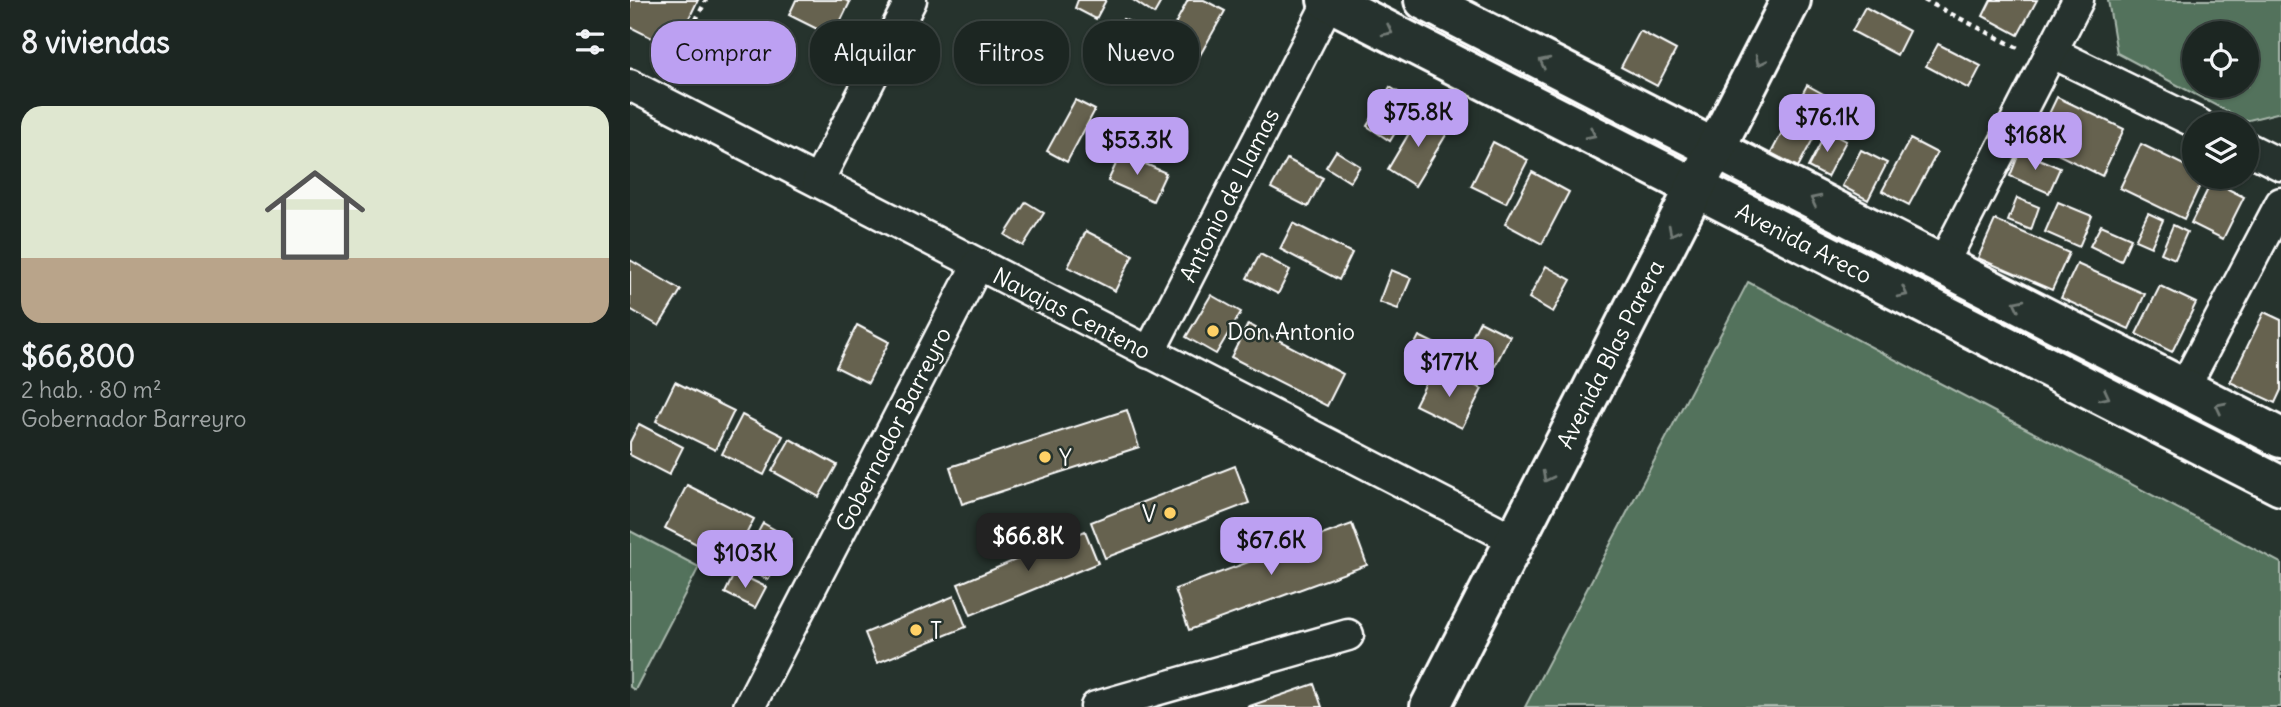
<!DOCTYPE html>
<html lang="es">
<head>
<meta charset="utf-8">
<style>
	:root { --surface:#1c2622; --page:#252e2a; --text:#f1f3f6; --muted:#a0a5a5; --line:#3a4340; --accent:#bca0f2 }
	body { margin:0; font-family:Delius,sans-serif; background:var(--page); color:var(--text); height:100vh; display:flex; flex-direction:column; font-size:26px; white-space:nowrap }
	* { box-sizing:border-box; margin:0 }
	p { font-size:23px; color:var(--muted) }
	.icon { flex:none; width:38px; height:38px; fill:none; stroke:currentColor; stroke-width:2; stroke-linecap:round; stroke-linejoin:round }
	.map { position:relative; flex:1; overflow:hidden }
	.details { display:flex; flex-direction:column; background:var(--surface); width:630px }
	.details>* { flex:none }
	.hud { position:absolute; left:21px; top:21px; width:665px; height:63px; display:flex; gap:14px }
	.fabs { position:absolute; left:1552px; top:21px; display:grid; gap:14px }
	.fabs a { display:grid; place-items:center; width:77px; height:77px; border-radius:50%; background:var(--surface); box-shadow:0 2px 5px #0004,0 0 0 2px var(--line); font-size:35px }
	.price { position:absolute; translate:-50% -60px; padding:0 16px; border-radius:14px; background:var(--accent); color:#111; font-size:23px; line-height:46px; filter:drop-shadow(0 2px 4px #0008) }
	.price::after { content:''; position:absolute; left:50%; top:42px; width:21px; height:16px; margin-left:-10px; background:inherit; clip-path:polygon(0 0,100% 0,50% 100%) }
	.price.active { background:#222; color:#fff }
	ul { padding:0; list-style:none }
	li { display:grid; align-content:center; gap:14px; height:371px; padding:0 21px }
	li span { display:grid; place-items:center; height:217px; border-radius:21px; color:#555 }
	li>.icon { margin-inline-start:auto }
	span .icon { width:126px; height:126px; fill:#fffc; stroke-width:1 }
	li b { font-size:30px }
	h2 { display:flex; justify-content:space-between; align-items:center; height:84px; padding:0 21px; font-size:30px }
	.tag { padding:0 24px; border-radius:28px; background:var(--surface); box-shadow:0 2px 5px #0004,0 0 0 2px var(--line); font-size:24px; line-height:63px }
	.tag.active { background:var(--accent); color:#111 }
	main { display:flex; flex:1; min-height:0 }
	.map>svg:first-child { display:block }
</style>
</head>
<body>
<main>
<section class="details">
<h2>8 viviendas<svg class="icon" aria-label="filters" viewBox="0 0 24 24"><path d="M4 7h16M4 17h16"/><circle cx="9" cy="7" r="2"/><circle cx="15" cy="17" r="2"/></svg></h2>
<ul>
<li><span style="background:linear-gradient(#dfe7d0 70%,#b9a48a 0)"><svg class="icon" aria-label="home" viewBox="0 0 24 24"><path d="M3 11l9-7 9 7M6 9v11h12V9"/></svg></span><div><b>$66,800</b><p>2 hab. · 80 m²</p><p>Gobernador Barreyro</p></div></li>
</ul>
</section>
<div class="map">
<svg width="1651" height="707" viewBox="0 0 1651 707">
	<rect width="100%" height="100%" fill="#26332d"/>
	<filter id="ink" filterUnits="userSpaceOnUse"><feTurbulence type="fractalNoise" baseFrequency=".0143" numOctaves="2"/><feDisplacementMap in="SourceGraphic" scale="14" xChannelSelector="R" yChannelSelector="G"/><feConvolveMatrix kernelMatrix="1 2 1 2 8 2 1 2 1" color-interpolation-filters="sRGB"/></filter>
	<g filter="url(#ink)">
		<g fill="#53725b" stroke="#a9b8ad" stroke-width="2" fill-rule="evenodd">
			<path d="M1478,0H1651V112L1615,121L1487,53ZM1617,33V86H1564V33Z"/>
			<path d="M1118,282L1651,563V707H895Z"/>
			<path d="M0,531L69,567L5,690L0,687Z"/>
		</g>
		<g fill="#66624f" stroke="#fff" stroke-width="2">
			<path d="M0,0H68L44,49L0,27Z"/>
			<path d="M166,0H215L220,2L203,37L159,15Z"/>
			<path d="M448,0H476L466,19L445,8Z"/>
			<path d="M503,0H532L524,14Z"/>
			<path d="M558,0H574L595,11L556,80L524,63Z"/>
			<path d="M1361,0H1407L1388,35L1353,16Z"/>
			<path d="M1235,7L1279,31L1267,55L1222,31Z"/>
			<path d="M493,19L517,30L499,67L475,55Z"/>
			<path d="M1010,31L1046,50L1027,86L991,67Z"/>
			<path d="M1308,44L1351,66L1339,89L1296,66Z"/>
			<path d="M1177,85L1204,100L1168,167L1141,153Z"/>
			<path d="M760,87L784,102L760,141L737,126Z"/>
			<path d="M1427,97L1494,129L1472,176L1405,143Z"/>
			<path d="M445,100L465,110L437,162L417,151Z"/>
			<path d="M791,113L819,130L785,186L758,169Z"/>
			<path d="M1197,131L1216,141L1197,177L1178,167Z"/>
			<path d="M1280,139L1307,153L1279,205L1252,191Z"/>
			<path d="M863,142L898,160L876,203L841,186Z"/>
			<path d="M1511,144L1564,170V177H1574L1554,219L1490,188Z"/>
			<path d="M1231,150L1257,163L1238,200L1212,186Z"/>
			<path d="M706,151L730,166L720,182L696,167Z"/>
			<path d="M1390,151L1430,168L1419,193L1380,176Z"/>
			<path d="M491,153L536,173L523,201L478,181Z"/>
			<path d="M657,159L693,178L678,207L641,188Z"/>
			<path d="M902,172L939,192L912,244L875,224Z"/>
			<path d="M1582,181L1614,197L1593,239L1561,223Z"/>
			<path d="M1387,198L1409,207L1401,230L1378,221Z"/>
			<path d="M396,202L414,213L393,246L375,235Z"/>
			<path d="M1428,202L1462,216L1449,247L1415,232Z"/>
			<path d="M1518,213L1533,220L1521,247L1505,240Z"/>
			<path d="M1365,220L1439,253L1422,290L1348,258Z"/>
			<path d="M663,223L722,253L709,280L650,249Z"/>
			<path d="M1471,225L1501,238L1491,261L1460,246Z"/>
			<path d="M1543,225L1557,232L1545,259L1531,253Z"/>
			<path d="M456,231L503,255L485,291L438,267Z"/>
			<path d="M630,254L660,270L648,294L617,278Z"/>
			<path d="M0,260L51,290L29,326L0,309Z"/>
			<path d="M1447,264L1515,294L1499,329L1431,298Z"/>
			<path d="M916,266L941,280L923,312L899,298Z"/>
			<path d="M761,270L781,278L768,309L749,302Z"/>
			<path d="M1530,286L1566,303L1542,352L1506,334Z"/>
			<path d="M581,295L611,312L586,354L556,337Z"/>
			<path d="M1634,312L1651,320V390L1645,403L1600,382Z"/>
			<path d="M850,321L880,336L858,380L828,365Z"/>
			<path d="M618,324L713,374L697,406L601,357Z"/>
			<path d="M227,325L259,342L238,383L206,367Z"/>
			<path d="M789,336L822,352L810,377L776,361Z"/>
			<path d="M815,375L822,379L824,375L852,389L832,428L785,405L799,377L811,383Z"/>
			<path d="M45,382L104,411L85,450L26,421Z"/>
			<path d="M497,410L509,447L332,504L320,467Z"/>
			<path d="M112,415L153,436L134,475L92,454Z"/>
			<path d="M9,424L53,447L39,475L0,455V442Z"/>
			<path d="M160,439L207,465L189,497L142,471Z"/>
			<path d="M605,466L619,503L475,558L461,522Z"/>
			<path d="M57,485L124,519L102,562L35,528Z"/>
			<path d="M133,523L161,539L138,580L110,565Z"/>
			<path d="M722,524L737,565L559,630L545,589Z"/>
			<path d="M455,531L468,563L341,615L328,584Z"/>
			<path d="M105,572L136,587L125,608L95,593Z"/>
			<path d="M324,596L336,627L247,663L235,633Z"/>
			<path d="M684,684L692,707H617Z"/>
		</g>
		<g fill="none" stroke-linecap="round" stroke-linejoin="round">
			<defs>
				<g id="street">
					<path d="M1421,52L1569,124"/>
					<path d="M0,85L885,540"/>
					<path d="M1617,148L1651,165"/>
					<path d="M188,181L281,0"/>
					<path d="M1312,265L1448,0"/>
					<path d="M519,353L699,1"/>
					<path d="M1554,388L1651,203"/>
					<path d="M119,707L348,264"/>
					<path d="M466,707L718,635"/>
				</g>
				<g id="secondary">
					<path d="M697,0L1651,486"/>
					<path d="M794,0L1651,438"/>
				</g>
				<path id="primary" d="M800,707L1161,0"/>
			</defs>
			<use href="#street" stroke="#fff" stroke-width="35"/>
			<use href="#secondary" stroke="#fff" stroke-width="44"/>
			<use href="#primary" stroke="#fff" stroke-width="44"/>
			<g stroke="#fff" stroke-width="4.5" stroke-dasharray="5 5" stroke-linecap="butt">
				<path d="M1294,0L1390,49"/>
				<path d="M39,74L76,0"/>
			</g>
			<use href="#street" stroke="#26332d" stroke-width="30"/>
			<use href="#secondary" stroke="#26332d" stroke-width="38"/>
			<use href="#primary" stroke="#26332d" stroke-width="38"/>
		</g>
		<defs><path id="oneway-chevron" d="M-2-3.5L2.5 0L-2 3.5" fill="none" stroke-width="1.6" stroke-linecap="round" stroke-linejoin="round" transform="scale(1.75)"/></defs>
		<g stroke="#727a76">
			<use href="#oneway-chevron" transform="translate(758 31) rotate(27)"/>
			<use href="#oneway-chevron" transform="translate(1130 61) rotate(117)"/>
			<use href="#oneway-chevron" transform="translate(914 62) rotate(-153)"/>
			<use href="#oneway-chevron" transform="translate(961 134) rotate(27)"/>
			<use href="#oneway-chevron" transform="translate(1185 200) rotate(-153)"/>
			<use href="#oneway-chevron" transform="translate(1043 231) rotate(117)"/>
			<use href="#oneway-chevron" transform="translate(1273 293) rotate(27)"/>
			<use href="#oneway-chevron" transform="translate(1388 304) rotate(-153)"/>
			<use href="#oneway-chevron" transform="translate(1475 396) rotate(27)"/>
			<use href="#oneway-chevron" transform="translate(1590 407) rotate(-153)"/>
			<use href="#oneway-chevron" transform="translate(917 477) rotate(117)"/>
		</g>
	</g>
	<g fill="#ffd166" stroke="#26332d" stroke-width="2.5">
		<circle cx="583" cy="331" r="7"/>
		<circle cx="415" cy="457" r="7"/>
		<circle cx="540" cy="513" r="7"/>
		<circle cx="286" cy="630" r="7"/>
	</g>
	<g text-anchor="middle" dominant-baseline="central" stroke-width="5" stroke-linejoin="round" paint-order="stroke">
		<g font-size="23" fill="#fff" stroke="#26332d">
			<text transform="translate(599 195) rotate(-63)">Antonio de Llamas</text>
			<text transform="translate(1174 243) rotate(27)">Avenida Areco</text>
			<text transform="translate(442 313) rotate(27)">Navajas Centeno</text>
			<text transform="translate(980 354) rotate(-63)">Avenida Blas Parera</text>
			<text transform="translate(263 429) rotate(-63)">Gobernador Barreyro</text>
		</g>
		<g font-size="23" fill="#fff" stroke="#26332d" text-anchor="start">
			<text x="597" y="331">Don Antonio</text>
			<text x="429" y="457">Y</text>
			<text x="526" y="513" text-anchor="end">V</text>
			<text x="300" y="630">T</text>
		</g>
	</g>
</svg>
<div class="fabs">
<a><svg class="icon" aria-label="locate" viewBox="0 0 24 24"><circle cx="12" cy="12" r="6"/><path d="M12 2v4M12 18v4M2 12h4M18 12h4"/></svg></a>
<a><svg class="icon" aria-label="layers" viewBox="0 0 24 24"><path d="M12 4l9 5-9 5-9-5zM3 14l9 5 9-5"/></svg></a>
</div>
<b class="price" style="left:788px;top:149px">$75.8K</b>
<b class="price" style="left:1197px;top:154px">$76.1K</b>
<b class="price" style="left:1405px;top:172px">$168K</b>
<b class="price" style="left:507px;top:177px">$53.3K</b>
<b class="price" style="left:819px;top:399px">$177K</b>
<b class="price active" style="left:398px;top:573px">$66.8K</b>
<b class="price" style="left:641px;top:577px">$67.6K</b>
<b class="price" style="left:115px;top:590px">$103K</b>
<div class="hud">
<a class="tag active">Comprar</a>
<a class="tag">Alquilar</a>
<a class="tag">Filtros</a>
<a class="tag">Nuevo</a>
</div>
</div>
</main>
</body>
</html>
